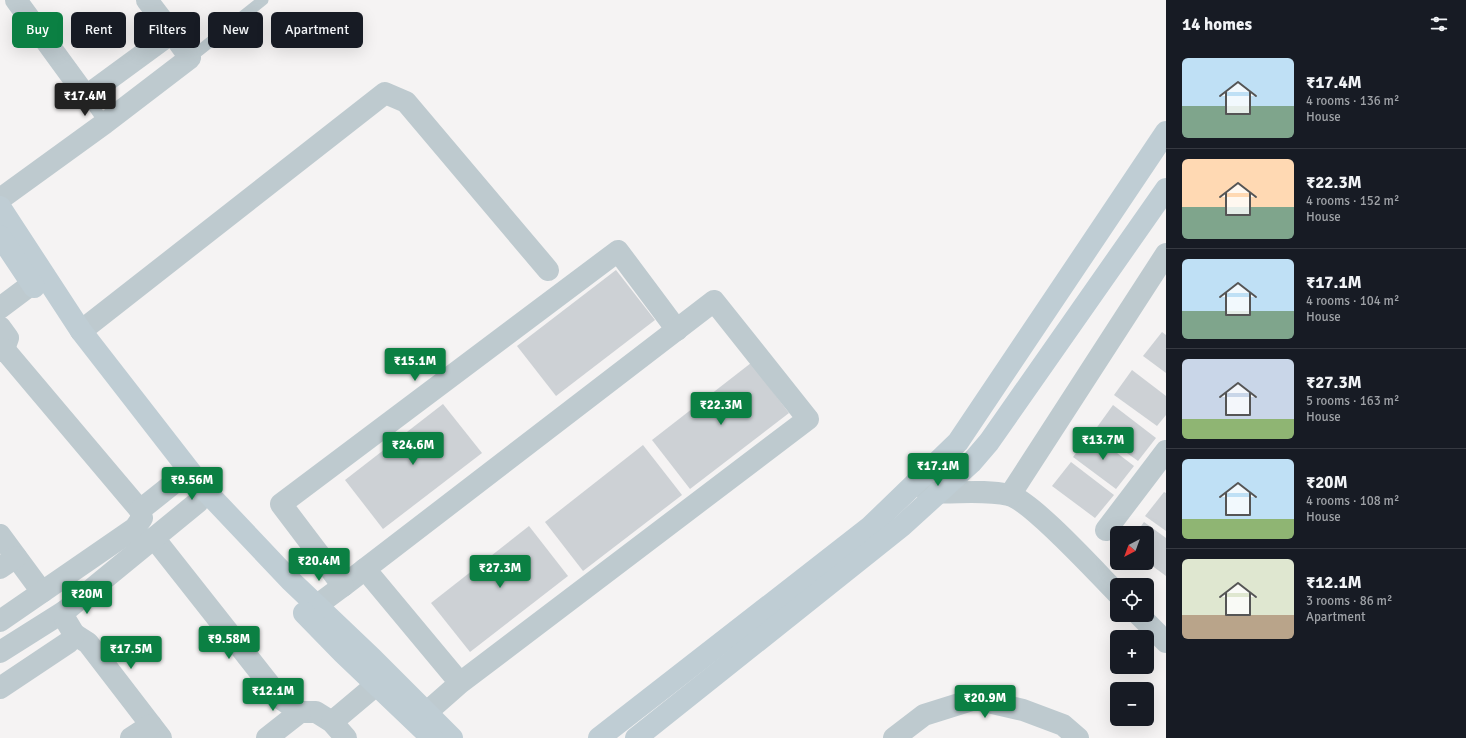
<!DOCTYPE html>
<html lang="en">
<head>
<meta charset="utf-8">
<style>
	:root { --surface:#171b24; --page:#242831; --text:#f1f3f6; --muted:#9ea1a6; --line:#363941; --accent:#0b8043 }
	body { margin:0; font-family:Signika,sans-serif; background:var(--page); color:var(--text); height:100vh; display:flex; flex-direction:column; font-size:15px; white-space:nowrap }
	* { box-sizing:border-box; margin:0 }
	p { font-size:13px; color:var(--muted) }
	.icon { flex:none; width:22px; height:22px; fill:none; stroke:currentColor; stroke-width:2; stroke-linecap:round; stroke-linejoin:round }
	.map { position:relative; flex:1; overflow:hidden }
	.side { display:flex; flex-direction:column; background:var(--surface); width:300px }
	.side>* { flex:none }
	.top-card { position:absolute; left:12px; top:12px; width:380px; height:36px; display:flex; gap:8px }
	.needle { width:26px; rotate:221deg }
	.controls { position:absolute; left:1110px; top:526px; display:grid; gap:8px }
	.controls a { display:grid; place-items:center; width:44px; height:44px; border-radius:6px; background:var(--surface); box-shadow:0 4px 16px #0002; font-size:20px }
	.price { position:absolute; translate:-50% -34px; padding:0 9px; border-radius:4px; background:var(--accent); color:#fff; font-size:13px; line-height:26px; filter:drop-shadow(0 1px 2px #0008) }
	.price::after { content:''; position:absolute; left:50%; top:24px; width:12px; height:9px; margin-left:-6px; background:inherit; clip-path:polygon(0 0,100% 0,50% 100%) }
	.price.on { background:#222; color:#fff }
	ul { padding:0; list-style:none }
	li { display:flex; align-items:center; gap:12px; height:100px; padding:0 16px }
	li+li { border-top:1px solid var(--line) }
	li span { display:grid; place-items:center; flex:none; width:112px; height:80px; border-radius:6px; color:#555 }
	li>.icon { margin-inline-start:auto }
	span .icon { width:48px; height:48px; fill:#fffc; stroke-width:1 }
	li b { font-size:17px }
	h2 { display:flex; justify-content:space-between; align-items:center; height:48px; padding:0 16px; font-size:17px }
	.chip { padding:0 14px; border-radius:6px; background:var(--surface); box-shadow:0 4px 16px #0002; font-size:14px; line-height:36px }
	.chip.on { background:var(--accent); color:#fff }
	main { display:flex; flex:1; min-height:0 }
	.map>svg:first-child { display:block }
</style>
</head>
<body>
<main>
<div class="map">
<svg width="1166" height="738" viewBox="0 0 1166 738">
	<rect width="100%" height="100%" fill="#f5f3f3"/>
	<g fill="#cdd1d5">
		<path d="M616,270L655,320L556,396L517,346Z"/>
		<path d="M1162,332L1166,335V373L1143,356Z"/>
		<path d="M751,363L789,413L690,489L652,440Z"/>
		<path d="M1132,370L1166,396V415L1157,426L1114,395Z"/>
		<path d="M443,404L482,453L383,529L345,480Z"/>
		<path d="M1113,405L1156,438L1138,461L1095,430Z"/>
		<path d="M1091,433L1134,466L1116,489L1073,457Z"/>
		<path d="M643,445L682,495L583,571L545,522Z"/>
		<path d="M1071,462L1114,495L1095,518L1052,486Z"/>
		<path d="M1164,492L1166,493V531L1145,516Z"/>
		<path d="M1144,522L1166,538V576L1147,562V533H1136Z"/>
		<path d="M529,526L568,576L470,652L431,603Z"/>
	</g>
	<g fill="none" stroke-linecap="round" stroke-linejoin="round">
		<g stroke="#becacf" stroke-width="11">
			<path d="M190,58L263,0"/>
			<path d="M86,96L105,123"/>
		</g>
		<g stroke="#becacf" stroke-width="22">
			<path d="M16,0L86,96L172,33L147,0"/>
			<path d="M0,199L105,123L190,58L172,33"/>
			<path d="M0,308L32,284"/>
			<path d="M0,327L8,338L4,349L0,351"/>
			<path d="M81,331L385,93L406,102L548,270"/>
			<path d="M4,349L140,510"/>
			<path d="M927,492C954,494 982,489 1009,495C1032,501 1097,573 1117,593"/>
			<path d="M1010,495L1166,254"/>
			<path d="M1106,530L1166,451"/>
			<path d="M0,535L42,592"/>
			<path d="M154,538L281,699L300,712H316L332,722L346,738"/>
			<path d="M0,568L16,557"/>
			<path d="M365,569L343,586L281,504L618,251L677,330"/>
			<path d="M316,606L343,586"/>
			<path d="M1139,615L1166,642"/>
			<path d="M0,621L135,528L142,518L140,510L179,479"/>
			<path d="M74,634L88,643L161,738"/>
			<path d="M0,652L65,611"/>
			<path d="M0,688L69,642L74,634L65,619V611L198,502"/>
			<path d="M427,712L460,683L808,419L714,301L365,569L460,683"/>
			<path d="M332,722L376,685"/>
			<path d="M131,738L151,725"/>
			<path d="M267,738L300,712"/>
			<path d="M894,738L924,715L975,699L1023,710L1063,725L1078,738"/>
		</g>
		<g stroke="#bfcdd4" stroke-width="22">
			<path d="M0,207L81,331L203,488L290,580L373,659L452,738"/>
			<path d="M0,236L34,287"/>
			<path d="M304,613L343,653L432,738"/>
			<path d="M599,738L870,527L958,442L1166,132"/>
			<path d="M636,738L902,526L971,463L989,442L1166,189"/>
		</g>
	</g>
</svg>
<div class="controls">
<a><svg class="needle" viewBox="-14 -14 28 28"><path d="M0-13l5 13h-10z" fill="#e53935"/><path d="M0 13l5-13h-10z" fill="#9ea1a6"/></svg></a>
<a><svg class="icon" aria-label="locate" viewBox="0 0 24 24"><circle cx="12" cy="12" r="6"/><path d="M12 2v4M12 18v4M2 12h4M18 12h4"/></svg></a>
<a>+</a>
<a>−</a>
</div>
<b class="price on" style="left:85px;top:117px">₹17.4M</b>
<b class="price" style="left:415px;top:382px">₹15.1M</b>
<b class="price" style="left:721px;top:426px">₹22.3M</b>
<b class="price" style="left:1103px;top:461px">₹13.7M</b>
<b class="price" style="left:413px;top:466px">₹24.6M</b>
<b class="price" style="left:938px;top:487px">₹17.1M</b>
<b class="price" style="left:192px;top:501px">₹9.56M</b>
<b class="price" style="left:319px;top:582px">₹20.4M</b>
<b class="price" style="left:500px;top:589px">₹27.3M</b>
<b class="price" style="left:87px;top:615px">₹20M</b>
<b class="price" style="left:229px;top:660px">₹9.58M</b>
<b class="price" style="left:131px;top:670px">₹17.5M</b>
<b class="price" style="left:273px;top:712px">₹12.1M</b>
<b class="price" style="left:985px;top:719px">₹20.9M</b>
<div class="top-card">
<a class="chip on">Buy</a>
<a class="chip">Rent</a>
<a class="chip">Filters</a>
<a class="chip">New</a>
<a class="chip">Apartment</a>
</div>
</div>
<section class="side">
<h2>14 homes<svg class="icon" aria-label="filters" viewBox="0 0 24 24"><path d="M4 7h16M4 17h16"/><circle cx="9" cy="7" r="2"/><circle cx="15" cy="17" r="2"/></svg></h2>
<ul>
<li><span style="background:linear-gradient(#bfe0f5 60%,#7fa58c 0)"><svg class="icon" aria-label="home" viewBox="0 0 24 24"><path d="M3 11l9-7 9 7M6 9v11h12V9"/></svg></span><div><b>₹17.4M</b><p>4 rooms · 136 m²</p><p>House</p></div></li>
<li><span style="background:linear-gradient(#ffd9b3 60%,#7fa58c 0)"><svg class="icon" aria-label="home" viewBox="0 0 24 24"><path d="M3 11l9-7 9 7M6 9v11h12V9"/></svg></span><div><b>₹22.3M</b><p>4 rooms · 152 m²</p><p>House</p></div></li>
<li><span style="background:linear-gradient(#bfe0f5 65%,#7fa58c 0)"><svg class="icon" aria-label="home" viewBox="0 0 24 24"><path d="M3 11l9-7 9 7M6 9v11h12V9"/></svg></span><div><b>₹17.1M</b><p>4 rooms · 104 m²</p><p>House</p></div></li>
<li><span style="background:linear-gradient(#c9d6e8 75%,#8fb573 0)"><svg class="icon" aria-label="home" viewBox="0 0 24 24"><path d="M3 11l9-7 9 7M6 9v11h12V9"/></svg></span><div><b>₹27.3M</b><p>5 rooms · 163 m²</p><p>House</p></div></li>
<li><span style="background:linear-gradient(#bfe0f5 75%,#8fb573 0)"><svg class="icon" aria-label="home" viewBox="0 0 24 24"><path d="M3 11l9-7 9 7M6 9v11h12V9"/></svg></span><div><b>₹20M</b><p>4 rooms · 108 m²</p><p>House</p></div></li>
<li><span style="background:linear-gradient(#dfe7d0 70%,#b9a48a 0)"><svg class="icon" aria-label="home" viewBox="0 0 24 24"><path d="M3 11l9-7 9 7M6 9v11h12V9"/></svg></span><div><b>₹12.1M</b><p>3 rooms · 86 m²</p><p>Apartment</p></div></li>
</ul>
</section>
</main>
</body>
</html>
